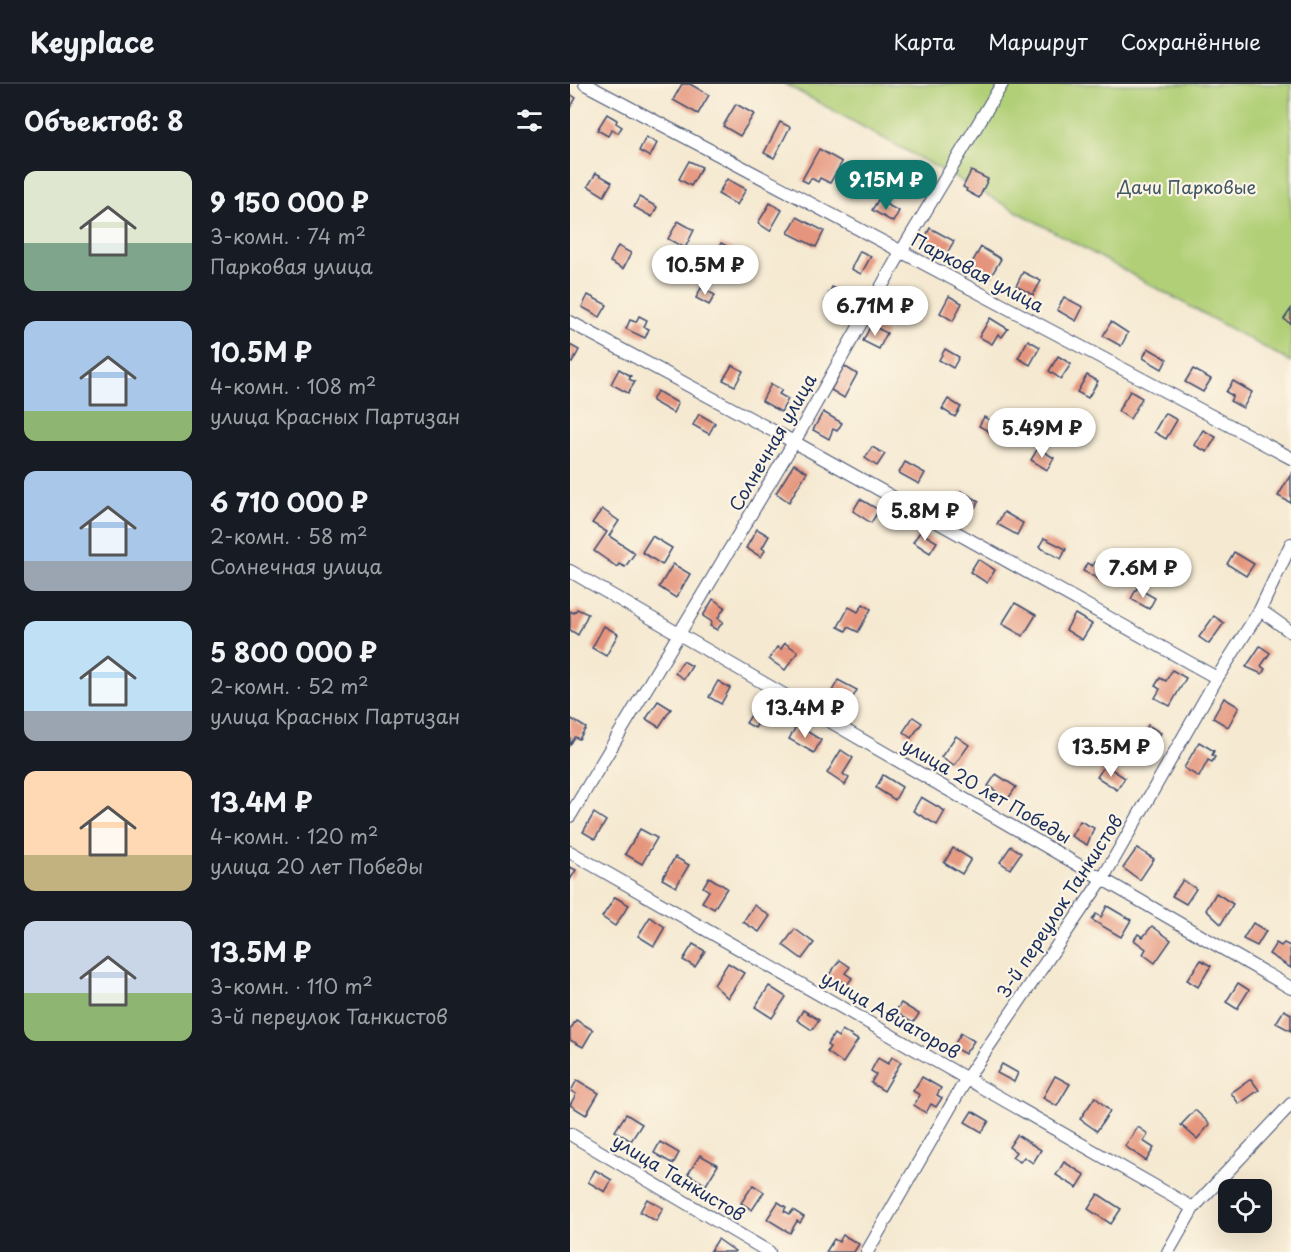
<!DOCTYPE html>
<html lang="ru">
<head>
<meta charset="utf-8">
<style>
	:root { --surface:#171b24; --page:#20242c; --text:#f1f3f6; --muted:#9ea1a6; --line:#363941; --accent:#0f766e }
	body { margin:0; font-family:"Playpen Sans",sans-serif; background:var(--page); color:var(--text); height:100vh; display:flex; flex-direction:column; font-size:22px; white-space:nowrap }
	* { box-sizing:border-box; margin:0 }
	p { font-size:20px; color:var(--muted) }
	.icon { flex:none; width:33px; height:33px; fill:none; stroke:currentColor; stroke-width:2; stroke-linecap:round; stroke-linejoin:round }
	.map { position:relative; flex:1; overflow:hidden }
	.sheet { display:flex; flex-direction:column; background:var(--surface); width:570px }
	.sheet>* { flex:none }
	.controls { position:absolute; left:648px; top:1095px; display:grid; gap:12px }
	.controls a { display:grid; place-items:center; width:54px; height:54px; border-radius:12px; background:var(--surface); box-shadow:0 6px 24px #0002; font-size:30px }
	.price { position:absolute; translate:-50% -51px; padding:0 14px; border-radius:21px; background:#fff; color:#222; font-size:20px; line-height:39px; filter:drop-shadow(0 2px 3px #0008) }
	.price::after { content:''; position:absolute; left:50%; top:36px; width:18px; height:14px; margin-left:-9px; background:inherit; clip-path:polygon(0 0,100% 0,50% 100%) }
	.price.active { background:var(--accent); color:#fff }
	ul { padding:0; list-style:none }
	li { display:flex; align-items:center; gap:18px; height:150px; padding:0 24px }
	li span { display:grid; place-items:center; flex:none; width:168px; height:120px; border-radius:12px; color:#555 }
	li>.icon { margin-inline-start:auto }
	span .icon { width:72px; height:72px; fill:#fffc; stroke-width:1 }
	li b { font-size:26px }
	h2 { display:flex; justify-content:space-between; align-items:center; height:72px; padding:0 24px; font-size:26px }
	header { display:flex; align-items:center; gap:36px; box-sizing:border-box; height:84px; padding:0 30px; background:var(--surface); border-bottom:2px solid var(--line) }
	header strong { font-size:28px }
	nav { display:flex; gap:33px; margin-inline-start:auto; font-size:21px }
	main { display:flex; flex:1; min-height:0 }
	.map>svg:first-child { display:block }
</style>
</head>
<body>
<header>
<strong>Keyplace</strong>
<nav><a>Карта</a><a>Маршрут</a><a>Сохранённые</a></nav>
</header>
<main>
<section class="sheet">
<h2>Объектов: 8<svg class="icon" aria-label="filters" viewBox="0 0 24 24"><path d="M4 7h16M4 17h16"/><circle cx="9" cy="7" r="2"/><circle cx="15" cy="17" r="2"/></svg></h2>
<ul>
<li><span style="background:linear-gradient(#dfe7d0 60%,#7fa58c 0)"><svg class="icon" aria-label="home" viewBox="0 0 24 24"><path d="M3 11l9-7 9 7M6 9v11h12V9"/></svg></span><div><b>9 150 000 ₽</b><p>3-комн. · 74 m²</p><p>Парковая улица</p></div></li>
<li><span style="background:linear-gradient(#a9c7e8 75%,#8fb573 0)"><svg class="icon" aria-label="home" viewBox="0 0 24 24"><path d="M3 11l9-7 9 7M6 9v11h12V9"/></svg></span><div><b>10.5M ₽</b><p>4-комн. · 108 m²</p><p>улица Красных Партизан</p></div></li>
<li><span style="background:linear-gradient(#a9c7e8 75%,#9aa5b1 0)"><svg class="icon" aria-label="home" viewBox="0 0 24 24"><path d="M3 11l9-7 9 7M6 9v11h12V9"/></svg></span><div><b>6 710 000 ₽</b><p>2-комн. · 58 m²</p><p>Солнечная улица</p></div></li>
<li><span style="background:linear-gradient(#bfe0f5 75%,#9aa5b1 0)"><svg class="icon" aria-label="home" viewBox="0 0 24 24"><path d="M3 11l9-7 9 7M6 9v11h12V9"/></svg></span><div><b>5 800 000 ₽</b><p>2-комн. · 52 m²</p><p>улица Красных Партизан</p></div></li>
<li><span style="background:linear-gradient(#ffd9b3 70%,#c2b280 0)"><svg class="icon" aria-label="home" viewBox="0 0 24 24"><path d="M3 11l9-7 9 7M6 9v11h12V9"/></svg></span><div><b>13.4M ₽</b><p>4-комн. · 120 m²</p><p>улица 20 лет Победы</p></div></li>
<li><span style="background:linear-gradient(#c9d6e8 60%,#8fb573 0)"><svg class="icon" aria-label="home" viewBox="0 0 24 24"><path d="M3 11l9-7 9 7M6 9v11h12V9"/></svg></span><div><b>13.5M ₽</b><p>3-комн. · 110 m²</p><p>3-й переулок Танкистов</p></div></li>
</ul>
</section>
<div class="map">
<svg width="721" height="1168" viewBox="0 0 721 1168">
	<rect width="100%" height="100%" fill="#fcf5e5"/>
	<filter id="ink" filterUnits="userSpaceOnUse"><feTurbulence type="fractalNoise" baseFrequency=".0167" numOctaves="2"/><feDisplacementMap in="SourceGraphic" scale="12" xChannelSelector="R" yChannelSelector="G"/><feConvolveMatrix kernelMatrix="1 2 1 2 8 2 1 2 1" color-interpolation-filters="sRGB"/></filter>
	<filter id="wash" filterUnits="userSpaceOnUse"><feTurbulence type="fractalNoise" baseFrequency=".008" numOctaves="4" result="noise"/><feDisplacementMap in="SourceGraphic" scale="24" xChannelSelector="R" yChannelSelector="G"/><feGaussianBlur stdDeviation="1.35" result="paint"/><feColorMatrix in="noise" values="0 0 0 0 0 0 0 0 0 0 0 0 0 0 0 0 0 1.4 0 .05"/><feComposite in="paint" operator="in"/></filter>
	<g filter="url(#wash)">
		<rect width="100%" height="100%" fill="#f5e9d1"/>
		<path fill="#b0cf76" stroke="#667f6a" stroke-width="1.5" d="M215,0H721V278Z"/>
		<g id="blocks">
			<g fill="#e5957d">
				<path d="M112,0H120L139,11L128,30L103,16Z"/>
				<path d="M0,10L6,14L0,24Z"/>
				<path d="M166,20L184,30L170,52L153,42Z"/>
				<path d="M37,30L47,36L46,39L52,43L48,49L42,45L38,52L27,46Z"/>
				<path d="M210,38L220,43L204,74L194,69Z"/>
				<path d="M76,53L87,59L80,73L69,67Z"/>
				<path d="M249,65L272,78L260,99L250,94L248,98L241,94L238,99L232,96Z"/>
				<path d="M119,77L132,83L121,102L109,95Z"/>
				<path d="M340,82L353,90L341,109L328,101Z"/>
				<path d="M401,87L418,95L409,114L396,107L397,105L393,103Z"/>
				<path d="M26,89L42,98L34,112L18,102Z"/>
				<path d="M157,95L176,105L167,121L148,110Z"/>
				<path d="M69,113L87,123L82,133L64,123Z"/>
				<path d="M308,116L329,127L323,138L302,126Z"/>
				<path d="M200,119L212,126L200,147L188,139Z"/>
				<path d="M227,133L254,147L246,163L218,149Z"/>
				<path d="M108,137L124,146L115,164L98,155Z"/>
				<path d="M360,144L384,157L376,171L353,158Z"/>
				<path d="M151,159L170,169L163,183L144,173Z"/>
				<path d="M48,162L61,169L53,185L40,178Z"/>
				<path d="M411,163L431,175L420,194L400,182Z"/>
				<path d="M290,167L301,172L291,190L281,185Z"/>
				<path d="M453,188L471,197L463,211L446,202Z"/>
				<path d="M262,203L279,211L272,226L255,218Z"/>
				<path d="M131,204L145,211L139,221L126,214Z"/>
				<path d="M18,211L37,221L30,233L12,223Z"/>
				<path d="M379,212L392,219L383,237L370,229Z"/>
				<path d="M494,213L513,223L506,237L487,226Z"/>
				<path d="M721,225V240L714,235Z"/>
				<path d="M69,232L77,236L74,243L79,245L75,254L56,245L60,236L66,238Z"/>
				<path d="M420,234L438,245L432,253L428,250L422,260L409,253Z"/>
				<path d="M541,238L558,249L551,262L533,252Z"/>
				<path d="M301,241L317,249L309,265L293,257Z"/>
				<path d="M458,256L470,263L460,281L448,274Z"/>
				<path d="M0,261L9,266L2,279L0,278Z"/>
				<path d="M578,264L597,275L592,285L573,274Z"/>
				<path d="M375,265L389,273L383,284L369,276Z"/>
				<path d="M488,272L501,280L491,295L479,287Z"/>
				<path d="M162,281L173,287L165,302L153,296Z"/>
				<path d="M274,282L287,290L274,314L261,306Z"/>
				<path d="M49,285L61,292L59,295L65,298L58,309L41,300Z"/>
				<path d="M623,285L641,295L633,308L615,298Z"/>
				<path d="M517,291L528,297L518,314L507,308Z"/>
				<path d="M663,297L682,308L673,324L660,317L663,312L656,308Z"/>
				<path d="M201,300L212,306L209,310L218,315L211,328L192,317Z"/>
				<path d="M87,307L108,319L103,329L82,317Z"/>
				<path d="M560,307L572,314L560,335L548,327Z"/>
				<path d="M378,315L391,323L385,333L372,325Z"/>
				<path d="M253,328L272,339L267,347L263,345L259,355L243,346Z"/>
				<path d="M595,329L607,336L596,355L584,348Z"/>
				<path d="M129,330L145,339L139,350L123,341Z"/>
				<path d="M414,333L432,343L427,352L409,342Z"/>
				<path d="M633,346L646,353L637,368L624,361Z"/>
				<path d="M302,363L315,370L307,382L295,374Z"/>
				<path d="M468,364L484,374L477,386L461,376Z"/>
				<path d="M335,378L355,389L349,400L329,389Z"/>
				<path d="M224,380L237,388L219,418L206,409Z"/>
				<path d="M721,390V419L708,412Z"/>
				<path d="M391,407L409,417L403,427L385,417Z"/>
				<path d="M290,415L309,426L301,439L283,427Z"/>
				<path d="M32,425L49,437L39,452L65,469L55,483L49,480L47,483L24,467L37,448L22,439Z"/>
				<path d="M434,428L453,439L447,451L427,440Z"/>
				<path d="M187,445L199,452L192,464L195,466L191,473L176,464Z"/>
				<path d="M350,448L367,458L360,469L343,458Z"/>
				<path d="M82,452L102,464L92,481L72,468Z"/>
				<path d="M474,454L496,465L491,475L469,463Z"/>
				<path d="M664,468L684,480L676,492L657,480Z"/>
				<path d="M408,475L425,486L417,499L400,488Z"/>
				<path d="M525,478L542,487L536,499L513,487L517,479L522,482Z"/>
				<path d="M103,480L120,490L106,514L89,503Z"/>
				<path d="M567,504L585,514L579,525L561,515Z"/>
				<path d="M143,515L155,523L148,534L153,538L147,546L140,542L142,538L133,532Z"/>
				<path d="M445,519L466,531L453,552L432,540Z"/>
				<path d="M293,520L301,525L288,548L278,543L276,547L268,543L279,523L288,528Z"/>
				<path d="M7,525L18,530L8,551L0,546V527L4,529Z"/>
				<path d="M505,530L522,540L512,556L496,546Z"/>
				<path d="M644,532L654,539L639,560L629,553Z"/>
				<path d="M34,542L48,550L36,572L22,564Z"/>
				<path d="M215,559L228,568L215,586L199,575L207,563L211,565Z"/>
				<path d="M690,562L700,569L691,582L695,585L692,590L676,583Z"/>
				<path d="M113,577L122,582L114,595L105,589Z"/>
				<path d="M602,586L616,594L600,622L585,614L590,605L585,602L590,594L596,597Z"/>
				<path d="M268,596L287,606L279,620L261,609Z"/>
				<path d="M148,597L160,604L151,620L139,613Z"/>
				<path d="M654,614L669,623L658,643L643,634Z"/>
				<path d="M88,617L101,625L89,643L76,635Z"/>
				<path d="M189,619L198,624L185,644L176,639Z"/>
				<path d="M343,633L352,639L341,654L333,648Z"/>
				<path d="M0,634L16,644L9,655L5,653L0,661Z"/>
				<path d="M227,641L251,656L244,669L219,655Z"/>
				<path d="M578,641L591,649L582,665L569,657Z"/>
				<path d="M386,652L399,661L384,682L371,673Z"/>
				<path d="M629,658L644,667L642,671L645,673L642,678L638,676L629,693L614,684Z"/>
				<path d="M271,666L283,674L273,690L279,694L275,701L257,689Z"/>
				<path d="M535,681L555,694L547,706L527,693Z"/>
				<path d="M426,690L446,703L438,715L418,702Z"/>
				<path d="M313,691L332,703L325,716L306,704Z"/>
				<path d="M351,713L375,727L367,741L343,727Z"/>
				<path d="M24,729L36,737L25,755L13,748Z"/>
				<path d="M510,737L524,744L517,761L501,752Z"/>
				<path d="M70,745L87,754L72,780L55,770Z"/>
				<path d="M441,762L451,769L440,785L430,778Z"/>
				<path d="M383,764L401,775L392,790L374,779Z"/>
				<path d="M567,764L584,775L570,796L553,784Z"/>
				<path d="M105,773L119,781L106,803L92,795Z"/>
				<path d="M0,783L6,786L0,796Z"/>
				<path d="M139,793L157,804L144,825L132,818L139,807L133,803Z"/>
				<path d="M613,796L626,805L616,820L602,812Z"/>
				<path d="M646,809L663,820L651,840L636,826Z"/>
				<path d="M45,813L59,821L45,842L32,833Z"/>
				<path d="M184,821L200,832L189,848L173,838Z"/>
				<path d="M537,822L561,836L551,853L522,836L526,830L531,833Z"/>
				<path d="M80,833L95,843L84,862L68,852Z"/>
				<path d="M683,839L696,847L687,862L673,855Z"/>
				<path d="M582,842L601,856L585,879L573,870L576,865L564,856L568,850L573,853Z"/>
				<path d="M225,845L244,859L232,875L213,861Z"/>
				<path d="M706,859L711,862L714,859L720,862L721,884L699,870Z"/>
				<path d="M123,860L135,867L125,883L113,876Z"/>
				<path d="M270,876L280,883L275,889L282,894L277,901L271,897L266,904L255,896Z"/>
				<path d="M631,876L641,882L628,903L617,896Z"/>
				<path d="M158,879L174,889L158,914L144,901Z"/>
				<path d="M668,899L679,906L667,925L656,918Z"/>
				<path d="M199,902L216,913L202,934L185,923Z"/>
				<path d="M331,919L349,930L343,939L325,928Z"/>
				<path d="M233,926L249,936L242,946L227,936Z"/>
				<path d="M714,926L721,930V947L706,939Z"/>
				<path d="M6,936L23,946L13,963L0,956V946Z"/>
				<path d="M272,946L288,956L273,979L257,968L260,963L257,961L264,950L268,953Z"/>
				<path d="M391,949L404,957L395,970L383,963Z"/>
				<path d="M322,973L331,978L314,1007L301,999L306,990L301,987L308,974L318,980Z"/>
				<path d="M432,980L448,989L444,998L427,989Z"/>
				<path d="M485,992L500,1000L487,1022L473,1014Z"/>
				<path d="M352,993L371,1004L367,1011L372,1014L366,1023L361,1020L356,1029L344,1021L350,1011L343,1007Z"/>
				<path d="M681,995L689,1006L669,1020L661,1009Z"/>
				<path d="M7,996L29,1009L16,1031L0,1021L6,1010L1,1007Z"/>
				<path d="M525,1013L540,1027L527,1047L510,1035Z"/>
				<path d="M625,1026L640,1040L627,1055L611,1041Z"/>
				<path d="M402,1027L419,1037L412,1048L395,1038Z"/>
				<path d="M56,1030L72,1040L61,1057L45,1047Z"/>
				<path d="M568,1043L578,1050L573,1057L584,1064L576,1077L555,1062Z"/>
				<path d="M447,1051L471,1066L463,1079L454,1073L450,1078L442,1073L446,1068L439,1063Z"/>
				<path d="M90,1058L109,1069L103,1080L84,1069Z"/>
				<path d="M130,1071L148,1081L136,1101L118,1090Z"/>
				<path d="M494,1078L515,1091L507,1104L486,1091Z"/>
				<path d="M25,1086L42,1096L35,1108L18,1098Z"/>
				<path d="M183,1101L194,1108L182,1126L171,1119Z"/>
				<path d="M528,1110L551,1125L541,1140L518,1125Z"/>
				<path d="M77,1115L93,1124L86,1137L70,1128Z"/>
				<path d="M208,1118L216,1123L214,1127L220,1130L223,1126L234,1133L230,1139L227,1137L220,1149L197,1135Z"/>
				<path d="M273,1151L289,1160L284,1168H256L264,1155L269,1158Z"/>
				<path d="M148,1155L165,1167L164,1168H140Z"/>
			</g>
		</g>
	</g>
	<g filter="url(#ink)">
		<use href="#blocks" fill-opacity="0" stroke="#3c4b6f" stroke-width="1.5"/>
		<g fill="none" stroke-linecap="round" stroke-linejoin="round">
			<defs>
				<g id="minor">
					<path d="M15,0L721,374"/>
					<path d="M0,238L224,358L647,594"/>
					<path d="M0,487L721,904"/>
					<path d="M690,526L721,548"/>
					<path d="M0,732L224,358L331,168L432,0"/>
					<path d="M0,768L623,1124"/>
					<path d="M0,1050L199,1168"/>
					<path d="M297,1168L397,994L533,794L647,594L690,526L721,460"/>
					<path d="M598,1168L623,1124L721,1020"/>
				</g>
			</defs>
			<use href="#minor" stroke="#3c4b6f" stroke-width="14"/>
			<use href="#minor" stroke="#fff" stroke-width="12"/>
		</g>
	</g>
	<g text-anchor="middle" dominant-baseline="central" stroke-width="4.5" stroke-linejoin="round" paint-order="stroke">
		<g font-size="18" fill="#405764" stroke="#fcf5e5">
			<text x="617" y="102">Дачи Парковые</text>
		</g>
		<g font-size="18" fill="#1b2f5e" stroke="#fcf5e5">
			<text transform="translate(408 188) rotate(28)">Парковая улица</text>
			<text transform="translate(202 358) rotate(-60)">Солнечная улица</text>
			<text transform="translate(417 706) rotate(30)">улица 20 лет Победы</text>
			<text transform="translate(489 822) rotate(-57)">3-й переулок Танкистов</text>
			<text transform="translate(321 930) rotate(30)">улица Авиаторов</text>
			<text transform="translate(109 1093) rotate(31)">улица Танкистов</text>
		</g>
	</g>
</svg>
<div class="controls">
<a><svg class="icon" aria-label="locate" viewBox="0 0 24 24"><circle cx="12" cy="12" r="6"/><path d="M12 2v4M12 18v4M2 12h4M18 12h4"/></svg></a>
</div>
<b class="price active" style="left:316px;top:127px">9.15M ₽</b>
<b class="price" style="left:135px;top:212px">10.5M ₽</b>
<b class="price" style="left:305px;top:253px">6.71M ₽</b>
<b class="price" style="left:472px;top:375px">5.49M ₽</b>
<b class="price" style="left:355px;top:458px">5.8M ₽</b>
<b class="price" style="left:573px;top:515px">7.6M ₽</b>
<b class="price" style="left:235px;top:655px">13.4M ₽</b>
<b class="price" style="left:541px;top:694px">13.5M ₽</b>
</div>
</main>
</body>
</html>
